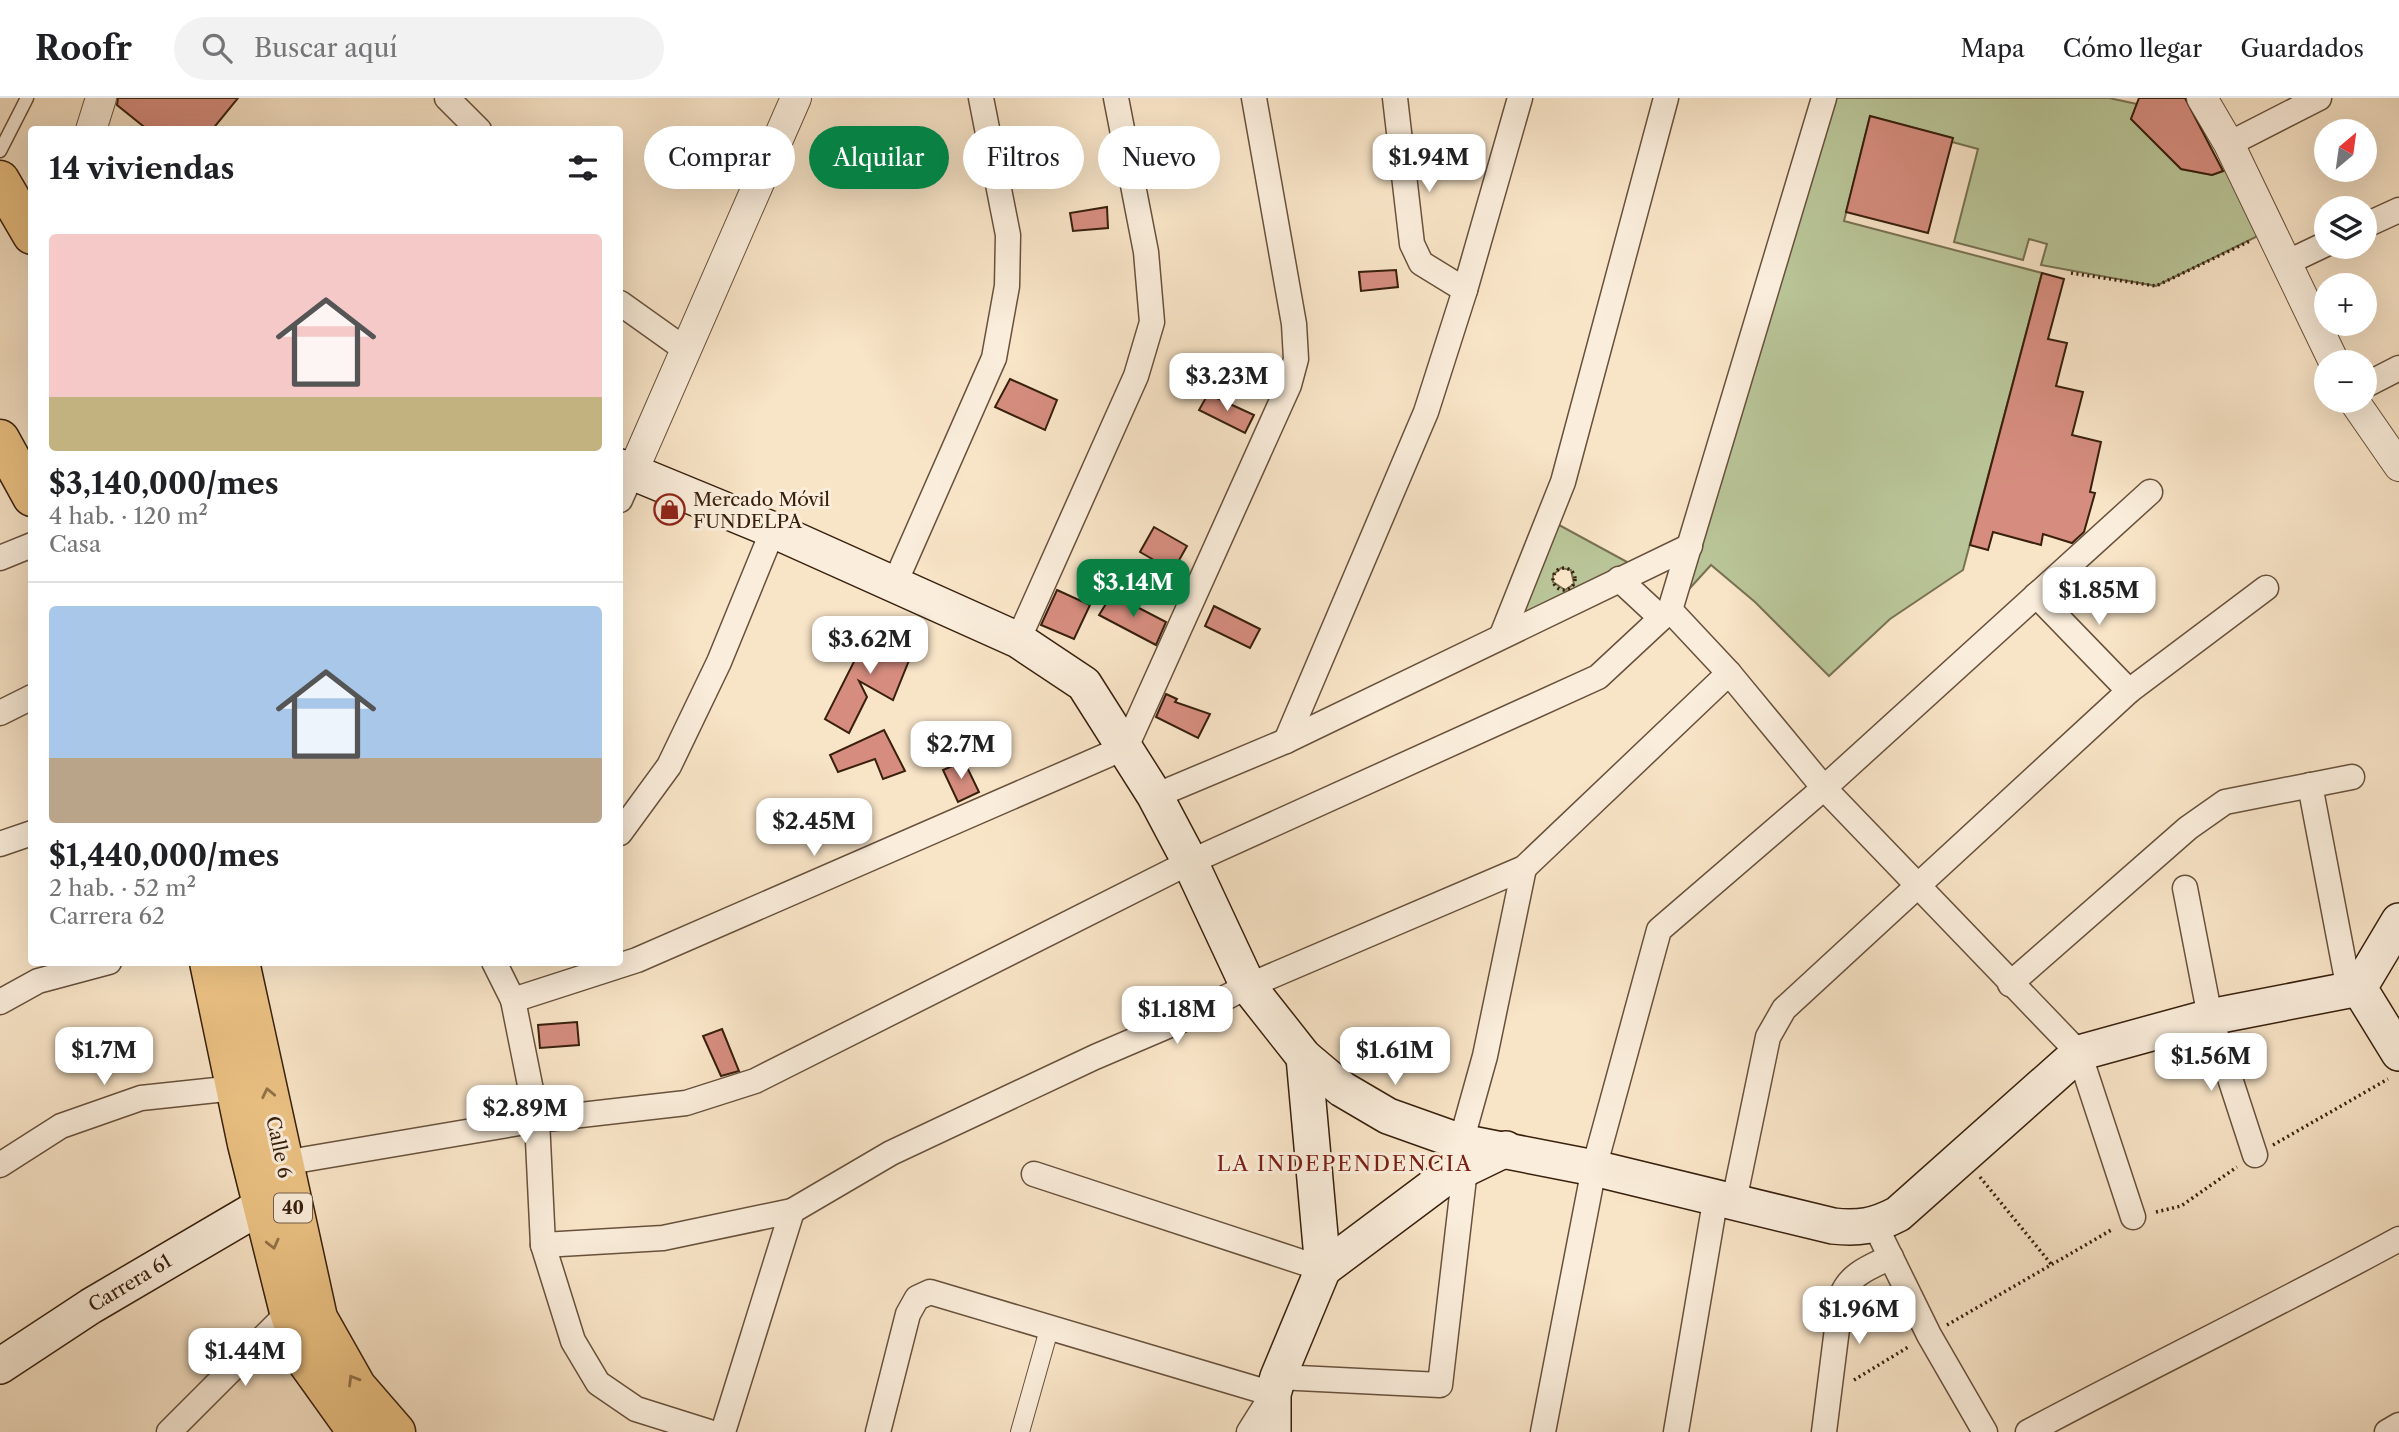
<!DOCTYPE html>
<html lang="es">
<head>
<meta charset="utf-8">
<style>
	:root { --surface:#fff; --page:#f2f2f2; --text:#202124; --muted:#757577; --line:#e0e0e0; --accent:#0b8043 }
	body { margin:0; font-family:"Libre Caslon Text",serif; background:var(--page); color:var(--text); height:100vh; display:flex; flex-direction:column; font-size:26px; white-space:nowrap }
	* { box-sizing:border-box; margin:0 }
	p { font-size:23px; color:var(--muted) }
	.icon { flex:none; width:38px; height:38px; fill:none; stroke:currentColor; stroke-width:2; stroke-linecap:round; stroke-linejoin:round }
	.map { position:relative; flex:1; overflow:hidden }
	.side { position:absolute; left:28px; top:28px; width:595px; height:840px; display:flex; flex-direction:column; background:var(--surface); border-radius:7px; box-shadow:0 7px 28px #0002 }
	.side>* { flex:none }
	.guide { position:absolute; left:644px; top:28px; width:665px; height:63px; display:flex; gap:14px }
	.needle { width:46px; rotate:29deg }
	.fabs { position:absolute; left:2314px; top:21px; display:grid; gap:14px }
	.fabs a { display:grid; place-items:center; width:63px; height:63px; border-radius:50%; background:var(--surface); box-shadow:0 7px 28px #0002; font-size:35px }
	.price { position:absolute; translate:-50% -60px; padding:0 16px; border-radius:14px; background:#fff; color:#222; font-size:23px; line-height:46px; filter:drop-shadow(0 2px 4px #0008) }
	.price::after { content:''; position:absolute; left:50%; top:42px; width:21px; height:16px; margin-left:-10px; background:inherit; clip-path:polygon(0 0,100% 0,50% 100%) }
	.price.current { background:var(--accent); color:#fff }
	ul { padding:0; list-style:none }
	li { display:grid; align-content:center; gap:14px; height:371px; padding:0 21px }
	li+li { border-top:2px solid var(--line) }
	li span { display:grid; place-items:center; height:217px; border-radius:7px; color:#555 }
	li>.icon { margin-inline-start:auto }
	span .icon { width:126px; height:126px; fill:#fffc; stroke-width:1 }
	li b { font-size:30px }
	h2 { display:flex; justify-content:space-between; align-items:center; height:84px; padding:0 21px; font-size:30px }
	.pill { padding:0 24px; border-radius:32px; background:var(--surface); box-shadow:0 7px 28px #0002; font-size:24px; line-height:63px }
	.pill.current { background:var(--accent); color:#fff }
	header { display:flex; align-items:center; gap:42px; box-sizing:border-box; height:98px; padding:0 35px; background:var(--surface); border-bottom:2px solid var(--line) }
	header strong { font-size:33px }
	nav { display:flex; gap:38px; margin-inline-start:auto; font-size:24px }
	.search { width:490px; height:63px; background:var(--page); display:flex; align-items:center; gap:18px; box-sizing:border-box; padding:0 24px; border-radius:38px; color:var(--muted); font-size:26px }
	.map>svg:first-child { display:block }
</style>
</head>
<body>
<header>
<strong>Roofr</strong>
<div class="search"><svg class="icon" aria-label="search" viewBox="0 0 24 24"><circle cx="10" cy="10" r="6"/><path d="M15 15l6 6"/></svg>Buscar aquí</div>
<nav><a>Mapa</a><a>Cómo llegar</a><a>Guardados</a></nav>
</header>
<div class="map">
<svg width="2399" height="1334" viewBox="0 0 2399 1334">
	<rect width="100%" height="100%" fill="#f8e4c7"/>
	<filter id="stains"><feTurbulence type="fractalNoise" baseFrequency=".00286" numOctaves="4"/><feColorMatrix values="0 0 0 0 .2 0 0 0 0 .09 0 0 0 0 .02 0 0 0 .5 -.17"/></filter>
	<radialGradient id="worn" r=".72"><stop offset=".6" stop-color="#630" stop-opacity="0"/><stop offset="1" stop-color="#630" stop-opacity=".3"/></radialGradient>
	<g fill="#b9c598" stroke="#787252" stroke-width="2" fill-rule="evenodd">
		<path d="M1834,0H2109L2137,6L2131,21L2181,71L2212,77L2239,68L2270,132L2156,188L2041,167L2047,146L2029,141L2023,162L1954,144L1978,51L1952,44V40L1870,18L1844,123L2042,175L1963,472L1890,521L1829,578L1755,504L1711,467L1670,512Z"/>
		<path d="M1548,421L1640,471L1502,537ZM1561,470L1571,472L1574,486L1565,492L1553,484V477Z"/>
	</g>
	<g fill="#d68d7f" stroke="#38200d" stroke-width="2">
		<path d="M118,0H238L212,32H148L117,7Z"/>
		<path d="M2139,0H2185L2223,73L2212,77L2181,71L2131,21Z"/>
		<path d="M1870,18L1953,40L1928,135L1846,114Z"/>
		<path d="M1107,109L1108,130L1073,133L1070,115Z"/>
		<path d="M1396,172L1398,189L1361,193L1359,174Z"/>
		<path d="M2042,175L2064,181L2048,241L2067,245L2056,288L2083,294L2072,337L2101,344L2090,394L2095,395L2084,434L2072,445L2043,436L2041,447L1993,434L1988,452L1970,447Z"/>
		<path d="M1010,281L1057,302L1045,332L995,309Z"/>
		<path d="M1208,296L1254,317L1245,335L1199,312Z"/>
		<path d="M1154,429L1187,448L1173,473L1140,454Z"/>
		<path d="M1057,492L1090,507L1074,541L1041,527Z"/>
		<path d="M1112,496L1166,524L1156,547L1099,517Z"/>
		<path d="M1214,508L1260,531L1250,550L1205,528Z"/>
		<path d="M872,528L914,550L893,602L859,583L867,599L849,635L825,621Z"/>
		<path d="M1166,596L1177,601L1175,604L1210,616L1198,640L1156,619Z"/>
		<path d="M884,632L905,673L883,681L875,661L838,674L830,657Z"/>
		<path d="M964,663L979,694L958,704L943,672Z"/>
		<path d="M577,924L579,947L540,950L538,927Z"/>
		<path d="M722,931L739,973L721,978L703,938Z"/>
	</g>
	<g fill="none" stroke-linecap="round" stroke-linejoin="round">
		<defs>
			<path id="service" d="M0,53L27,0"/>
			<path id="pedestrian" d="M1020,1334L1050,1228"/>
			<g id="minor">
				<path d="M447,0L479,32"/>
				<path d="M1395,0L1412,146L1421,165L1465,192"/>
				<path d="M2229,46L2319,0"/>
				<path d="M2364,128L2399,112"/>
				<path d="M2286,165L2326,146"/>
				<path d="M620,205L686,252"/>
				<path d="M2364,288L2399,270"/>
				<path d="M620,402L632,375"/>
				<path d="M0,460L32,447"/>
				<path d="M1619,481L1661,520"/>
				<path d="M894,487L994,260L1007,188L1008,137L981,0"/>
				<path d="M2036,497L2129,593"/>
				<path d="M1670,512L1729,575L1824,690L2079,955L2133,1119"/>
				<path d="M1502,537L1563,384L1666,0"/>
				<path d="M1018,542L1136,278L1152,224L1146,154L1116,0"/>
				<path d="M0,615L32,599"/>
				<path d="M1286,643L1426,314L1465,192L1520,0"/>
				<path d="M2310,687L2349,892"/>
				<path d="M1155,698L1286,643L1690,448"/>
				<path d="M620,735L669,668L719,564L773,432"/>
				<path d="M0,746L32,735"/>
				<path d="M2185,790L2210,919L2255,1057"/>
				<path d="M494,864L513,902L537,1022L543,1147L573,1243L598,1285L636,1311L709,1334"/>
				<path d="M2010,886L2188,730L2225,704L2352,679"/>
				<path d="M513,902L637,862L1126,649L1289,287L1296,261L1294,226L1254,0"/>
				<path d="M0,904L38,883L109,864"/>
				<path d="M1461,1044L1485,958L1524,770"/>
				<path d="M283,1065L537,1022L686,1005L755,983L1190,764L1598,579L1670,512L1824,0"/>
				<path d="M0,1067L61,1028L141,1000L235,990"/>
				<path d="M1034,1076L1323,1171"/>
				<path d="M1734,1103L1768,939L1784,911L2129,593L2266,490"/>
				<path d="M1875,1127L1929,1237L1985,1334"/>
				<path d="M543,1147L663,1140L792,1113L891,1055L1095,959L1184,921L1248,888L1524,770L1729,575"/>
				<path d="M1278,1279L1440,1287L1465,1071"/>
				<path d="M169,1334L289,1214"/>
				<path d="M723,1334L792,1113"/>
				<path d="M878,1334L908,1216L917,1200L930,1194L1273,1296L1249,1334"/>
				<path d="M1543,1334L1594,1070L1659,832L1824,690L2150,394"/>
				<path d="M1676,1334L1716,1098"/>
				<path d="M1824,1334L1841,1199C1849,1176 1870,1169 1891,1159"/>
				<path d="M2028,1334C2151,1268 2276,1208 2399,1141"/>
				<path d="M2387,1334L2399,1327"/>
			</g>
			<g id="tertiary">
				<path d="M2202,0L2229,46L2334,264"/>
				<path d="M91,32L101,0"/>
				<path d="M2354,303L2399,368"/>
				<path d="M632,375L796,0"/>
			</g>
			<g id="secondary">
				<path d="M620,369L773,432L1018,542L1084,586L1155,698L1190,764L1248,888L1304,959L1342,991L1388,1018L1461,1044L1594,1070L1833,1128C1859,1131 1875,1128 1898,1116L2079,955L2210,919L2359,890"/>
				<path d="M2399,823L2359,890L2399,955"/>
				<path d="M1323,1171L1442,1082L1506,1051"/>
				<path d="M0,1268L91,1208L263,1107"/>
				<path d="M1273,1334V1296L1278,1279L1323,1171L1304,959"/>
			</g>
			<g id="trunk">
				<path d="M0,82L32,137"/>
				<path d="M0,341L32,399"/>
				<path d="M209,864L247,1046L289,1214L304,1260L357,1334"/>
				<path d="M240,864L318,1220L357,1289L396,1334"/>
			</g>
		</defs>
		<use href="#service" stroke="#68513c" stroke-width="15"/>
		<use href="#pedestrian" stroke="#68513c" stroke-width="20"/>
		<use href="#minor" stroke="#68513c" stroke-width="27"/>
		<use href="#tertiary" stroke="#68513c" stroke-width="32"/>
		<use href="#secondary" stroke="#38200d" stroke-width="38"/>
		<use href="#trunk" stroke="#38200d" stroke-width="41"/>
		<g stroke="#38200d" stroke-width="3.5" stroke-dasharray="2 3.5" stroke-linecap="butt">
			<path d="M2071,175L2156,188L2250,143"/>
			<circle cx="1564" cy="481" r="11"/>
			<path d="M2273,1047L2388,981"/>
			<path d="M1980,1079L2051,1166"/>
			<path d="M2156,1114L2181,1108L2237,1069"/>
			<path d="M1947,1227L2113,1131"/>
			<path d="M1854,1282L1910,1248"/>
		</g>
		<use href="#service" stroke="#faeddb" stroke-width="12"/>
		<use href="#pedestrian" stroke="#faeddb" stroke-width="18"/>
		<use href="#minor" stroke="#faeddb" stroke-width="24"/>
		<use href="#tertiary" stroke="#faeddb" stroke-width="30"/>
		<use href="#secondary" stroke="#faeddb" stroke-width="35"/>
		<use href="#trunk" stroke="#ecc284" stroke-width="38"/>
	</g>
	<defs><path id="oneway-chevron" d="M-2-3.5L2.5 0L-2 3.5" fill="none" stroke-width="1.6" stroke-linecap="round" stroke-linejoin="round" transform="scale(1.75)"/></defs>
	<g stroke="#927148">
		<use href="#oneway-chevron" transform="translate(268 995) rotate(-102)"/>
		<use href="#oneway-chevron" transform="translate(273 1146) rotate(76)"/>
		<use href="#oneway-chevron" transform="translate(353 1282) rotate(-121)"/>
	</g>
	<defs>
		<symbol id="shop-ring" viewBox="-11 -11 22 22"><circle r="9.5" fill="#faeddb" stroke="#8f2418" stroke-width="1.5"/><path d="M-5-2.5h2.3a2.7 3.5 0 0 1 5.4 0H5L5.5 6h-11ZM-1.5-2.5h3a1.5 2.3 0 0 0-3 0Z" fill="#8f2418"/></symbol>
	</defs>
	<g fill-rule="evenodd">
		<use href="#shop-ring" x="652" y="394" width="35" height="35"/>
	</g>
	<g text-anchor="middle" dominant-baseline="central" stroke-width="6" stroke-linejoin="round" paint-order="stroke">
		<rect fill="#faeddb" stroke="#725e4b" stroke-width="2" x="274" y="1095.5" width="38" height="29" rx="5"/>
		<g font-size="18" font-weight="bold" fill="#38200d">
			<text x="293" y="1110">40</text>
		</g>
		<g font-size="19" fill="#38200d" stroke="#faeddb" text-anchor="start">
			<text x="693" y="401">Mercado Móvil<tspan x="693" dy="22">FUNDELPA</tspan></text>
		</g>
		<g font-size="19" fill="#38200d" stroke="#faeddb">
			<text transform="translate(279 1049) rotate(78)">Calle 6</text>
			<text transform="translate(130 1185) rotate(-31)">Carrera 61</text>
		</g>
		<g font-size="21" letter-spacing="2" fill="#7a1f14" stroke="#faeddb">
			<text x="1345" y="1065">LA INDEPENDENCIA</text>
		</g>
	</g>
	<rect width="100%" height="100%" filter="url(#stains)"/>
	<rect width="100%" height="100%" fill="url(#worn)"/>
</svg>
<div class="fabs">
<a><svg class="needle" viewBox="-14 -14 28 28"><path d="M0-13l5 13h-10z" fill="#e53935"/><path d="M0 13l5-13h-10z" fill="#757577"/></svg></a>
<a><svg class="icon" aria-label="layers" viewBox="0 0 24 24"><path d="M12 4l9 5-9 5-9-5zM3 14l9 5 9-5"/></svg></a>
<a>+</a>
<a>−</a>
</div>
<b class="price" style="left:1429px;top:96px">$1.94M</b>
<b class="price" style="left:1227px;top:315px">$3.23M</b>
<b class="price current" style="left:1133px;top:521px">$3.14M</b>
<b class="price" style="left:2099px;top:529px">$1.85M</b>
<b class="price" style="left:870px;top:578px">$3.62M</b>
<b class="price" style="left:961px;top:683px">$2.7M</b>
<b class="price" style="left:814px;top:760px">$2.45M</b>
<b class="price" style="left:1177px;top:948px">$1.18M</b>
<b class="price" style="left:104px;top:989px">$1.7M</b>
<b class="price" style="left:1395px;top:989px">$1.61M</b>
<b class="price" style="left:2211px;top:995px">$1.56M</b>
<b class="price" style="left:525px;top:1047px">$2.89M</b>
<b class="price" style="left:1859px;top:1248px">$1.96M</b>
<b class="price" style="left:245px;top:1290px">$1.44M</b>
<div class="guide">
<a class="pill">Comprar</a>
<a class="pill current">Alquilar</a>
<a class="pill">Filtros</a>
<a class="pill">Nuevo</a>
</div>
<section class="side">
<h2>14 viviendas<svg class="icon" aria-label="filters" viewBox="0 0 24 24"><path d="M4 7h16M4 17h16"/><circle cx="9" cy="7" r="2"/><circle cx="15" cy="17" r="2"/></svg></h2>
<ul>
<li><span style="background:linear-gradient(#f6c9c9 75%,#c2b280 0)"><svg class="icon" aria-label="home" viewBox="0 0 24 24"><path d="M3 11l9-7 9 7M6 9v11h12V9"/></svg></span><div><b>$3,140,000/mes</b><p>4 hab. · 120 m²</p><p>Casa</p></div></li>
<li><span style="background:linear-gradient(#a9c7e8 70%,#b9a48a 0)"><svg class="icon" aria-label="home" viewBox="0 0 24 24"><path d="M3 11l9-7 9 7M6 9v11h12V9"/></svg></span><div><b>$1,440,000/mes</b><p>2 hab. · 52 m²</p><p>Carrera 62</p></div></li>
</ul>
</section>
</div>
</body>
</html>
